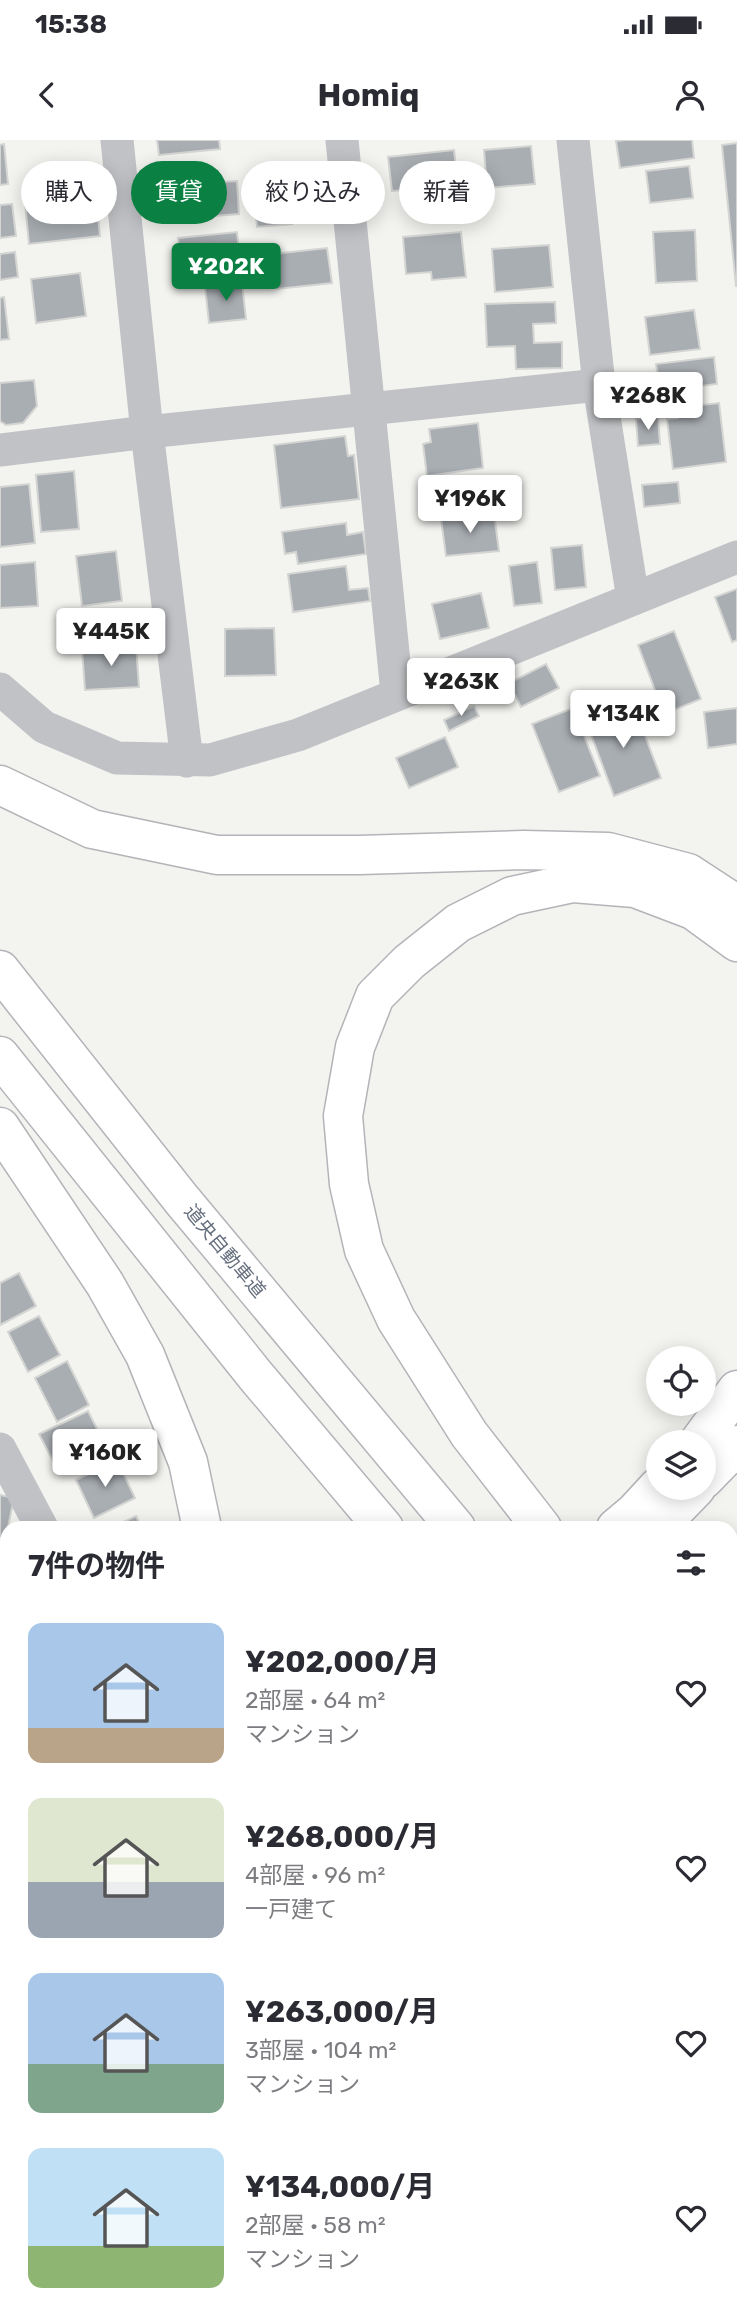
<!DOCTYPE html>
<html lang="ja">
<head>
<meta charset="utf-8">
<style>
	:root { --surface:#fff; --page:#f2f2f3; --text:#2b2b33; --muted:#7c7c81; --accent:#0b8043 }
	body { margin:0; font-family:Rubik,"Noto Sans JP",sans-serif; background:var(--page); color:var(--text); height:100vh; display:flex; flex-direction:column; font-size:26px; white-space:nowrap }
	* { box-sizing:border-box; margin:0 }
	p { font-size:23px; color:var(--muted) }
	.icon { flex:none; width:38px; height:38px; fill:none; stroke:currentColor; stroke-width:2; stroke-linecap:round; stroke-linejoin:round }
	.map { position:relative; flex:1; overflow:hidden }
	.details { position:absolute; left:0px; top:1381px; width:738px; height:800px; display:flex; flex-direction:column; background:var(--surface); border-radius:21px 21px 0 0; box-shadow:0 4px 18px #0003 }
	.details>* { flex:none }
	.guide { position:absolute; left:21px; top:21px; width:696px; height:63px; display:flex; gap:14px }
	.tools { position:absolute; left:646px; top:1206px; display:grid; gap:14px }
	.tools a { display:grid; place-items:center; width:70px; height:70px; border-radius:50%; background:var(--surface); box-shadow:0 4px 18px #0003; font-size:35px }
	.price { position:absolute; translate:-50% -60px; padding:0 16px; border-radius:7px; background:#fff; color:#222; font-size:23px; line-height:46px; filter:drop-shadow(0 2px 4px #0008) }
	.price::after { content:''; position:absolute; left:50%; top:42px; width:21px; height:16px; margin-left:-10px; background:inherit; clip-path:polygon(0 0,100% 0,50% 100%) }
	.price.selected { background:var(--accent); color:#fff }
	ul { padding:0; list-style:none }
	li { display:flex; align-items:center; gap:21px; height:175px; padding:0 28px }
	li span { display:grid; place-items:center; flex:none; width:196px; height:140px; border-radius:14px; color:#555 }
	li>.icon { margin-inline-start:auto }
	span .icon { width:84px; height:84px; fill:#fffc; stroke-width:1 }
	li b { font-size:30px }
	h2 { display:flex; justify-content:space-between; align-items:center; height:84px; padding:0 28px; font-size:30px }
	.pill { padding:0 24px; border-radius:32px; background:var(--surface); box-shadow:0 4px 18px #0003; font-size:24px; line-height:63px }
	.pill.selected { background:var(--accent); color:#fff }
	.status { display:flex; justify-content:space-between; align-items:center; height:49px; padding:0 35px; background:var(--surface); direction:ltr }
	.status svg { height:19px; fill:currentColor }
	header { display:flex; justify-content:space-between; align-items:center; height:91px; padding:0 28px; background:var(--surface); font-size:32px; font-weight:700 }
	.map>svg:first-child { display:block }
</style>
</head>
<body>
<div class="status"><b>15:38</b><svg viewBox="0 0 49 12"><path d="M0 12V9h3v3zM5 12V6h3v6zM10 12V3h3v9zM15 12V0h3v12zM26 1h20v11H26zM47 4h2v5h-2z"/></svg></div>
<header><svg class="icon" aria-label="back" viewBox="0 0 24 24"><path d="M15 5l-7 7 7 7"/></svg>Homiq<svg class="icon" aria-label="person" viewBox="0 0 24 24"><circle cx="12" cy="8" r="4"/><path d="M4 21q1-7 8-7t8 7"/></svg></header>
<div class="map">
<svg width="737" height="2180" viewBox="0 0 737 2180">
	<rect width="100%" height="100%" fill="#f3f3f0"/>
	<g fill="#a9aeb3" stroke="#d4d5d3" stroke-width="2">
		<path d="M157,0H219L220,9L159,15Z"/>
		<path d="M625,0H692L694,18L620,28L616,1Z"/>
		<path d="M737,3V146H736L722,5Z"/>
		<path d="M4,4L8,44L0,45V5Z"/>
		<path d="M531,6L535,44L487,48L484,10Z"/>
		<path d="M454,10L458,45L392,51L388,17Z"/>
		<path d="M689,26L693,58L650,63L646,31Z"/>
		<path d="M288,39L292,84L257,87L253,42Z"/>
		<path d="M237,41L239,74L175,79L172,45Z"/>
		<path d="M96,56L100,96L29,104L25,63Z"/>
		<path d="M12,64L16,96L0,98V65Z"/>
		<path d="M695,90L697,141L656,143L653,92Z"/>
		<path d="M237,92L240,123L181,128L178,98Z"/>
		<path d="M461,92L466,137L432,140L431,132L406,134L403,97Z"/>
		<path d="M549,105L553,147L495,152L492,109Z"/>
		<path d="M327,108L332,143L277,149L273,114Z"/>
		<path d="M15,112L18,137L0,140V114Z"/>
		<path d="M80,133L86,176L36,183L31,139Z"/>
		<path d="M242,143L246,179L209,183L205,147Z"/>
		<path d="M4,157L9,199L0,200V158Z"/>
		<path d="M555,162L556,183L533,184L534,203L562,202V228L516,229L515,206L487,207L485,164Z"/>
		<path d="M694,170L700,209L650,215L645,177Z"/>
		<path d="M714,217L717,244L660,251L656,224Z"/>
		<path d="M34,240L37,266L23,283L6,285L0,281V243Z"/>
		<path d="M719,263L726,322L673,329L667,279L678,278L677,268Z"/>
		<path d="M658,277L660,304L638,306L636,279Z"/>
		<path d="M478,283L483,328L427,336L423,304L431,302L429,289Z"/>
		<path d="M345,296L348,316L354,315L359,359L281,368L274,305Z"/>
		<path d="M74,331L79,389L41,392L36,335Z"/>
		<path d="M678,342L680,363L644,367L642,345Z"/>
		<path d="M29,344L35,403L0,407V347Z"/>
		<path d="M494,373L499,411L446,416L441,379Z"/>
		<path d="M346,383L347,395L363,392L366,414L298,424L296,412L285,414L282,392Z"/>
		<path d="M582,405L586,447L555,450L551,408Z"/>
		<path d="M116,411L122,461L82,466L76,416Z"/>
		<path d="M35,422L38,466L0,468V425Z"/>
		<path d="M537,422L542,463L514,466L509,426Z"/>
		<path d="M346,426L349,450L368,448L370,461L293,472L288,434Z"/>
		<path d="M737,449V500L732,502L715,457Z"/>
		<path d="M481,453L489,488L440,499L432,464Z"/>
		<path d="M274,488L276,535L225,536V489Z"/>
		<path d="M674,491L701,559L664,574L638,505Z"/>
		<path d="M136,505L139,547L85,550L82,509Z"/>
		<path d="M546,524L559,548L521,567L509,543Z"/>
		<path d="M633,564L661,638L614,656L586,581Z"/>
		<path d="M474,566L479,576L449,591L444,580Z"/>
		<path d="M573,568L600,636L559,652L532,584Z"/>
		<path d="M737,568V604L708,608L704,572Z"/>
		<path d="M445,597L458,627L409,648L396,618Z"/>
		<path d="M19,1133L36,1166L0,1185V1143Z"/>
		<path d="M39,1176L60,1215L28,1232L8,1192Z"/>
		<path d="M67,1221L89,1265L57,1282L35,1238Z"/>
		<path d="M88,1271L104,1303L56,1327L39,1294Z"/>
		<path d="M117,1320L135,1358L94,1378L76,1340Z"/>
		<path d="M0,1355L14,1358L6,1397L0,1396Z"/>
		<path d="M136,1376L142,1388H111Z"/>
		<path d="M0,1407L7,1408V1464L0,1463Z"/>
		<path d="M0,1479L7,1480V1519L0,1518Z"/>
		<path d="M0,1536L7,1537V1573L0,1572Z"/>
		<path d="M2,1601L7,1602V1643L0,1642Z"/>
		<path d="M0,1742L7,1744V1769L3,1790L0,1789Z"/>
		<path d="M3,2081H7V2151Z"/>
		<path d="M732,2152L737,2157V2180H665L659,2174H732Z"/>
		<path d="M8,2174H128L129,2180H9Z"/>
		<path d="M253,2174V2180H207V2176Z"/>
		<path d="M302,2174H320V2180H267V2177Z"/>
		<rect x="429" y="2174" width="34" height="6"/>
	</g>
	<g fill="none" stroke-linecap="round" stroke-linejoin="round">
		<defs>
			<g id="highway">
				<path d="M0,645L92,689L217,715H359L524,710L608,712L688,733L737,765"/>
				<path d="M0,830L182,1060L456,1388"/>
				<path d="M0,916L255,1235L384,1388"/>
				<path d="M0,987L105,1144L145,1215L188,1322L202,1388"/>
				<path d="M699,1302L737,1250"/>
				<path d="M704,1339L737,1305"/>
				<path d="M542,1388L469,1294L396,1179L364,1110L349,1044L343,976L355,907L375,856L409,822L458,783L512,756L573,743L635,748L693,770L737,802"/>
				<path d="M616,1388L635,1372L658,1347"/>
				<path d="M657,1388L696,1348"/>
				<path d="M732,1626L737,1633"/>
				<path d="M732,1698L737,1704"/>
				<path d="M732,1779L737,1785"/>
				<path d="M0,1917L7,1911"/>
				<path d="M732,1924L737,1926"/>
				<path d="M0,1967L7,1961"/>
			</g>
		</defs>
		<use href="#highway" stroke="#b2b4b8" stroke-width="41"/>
		<g stroke="#c0c2c5" stroke-width="33">
			<path d="M117,0L147,292L187,621"/>
			<path d="M342,0L397,553"/>
			<path d="M573,0L599,245L633,459"/>
			<path d="M0,310L147,292L599,245"/>
			<path d="M0,549L44,587L117,618L210,620L298,595L737,417"/>
			<path d="M0,1309L42,1388"/>
			<path d="M0,1684L7,1686"/>
			<path d="M148,2174V2180"/>
			<path d="M361,2174L362,2180"/>
		</g>
		<use href="#highway" stroke="#fff" stroke-width="38"/>
	</g>
	<g text-anchor="middle" dominant-baseline="central" stroke-width="7" stroke-linejoin="round" paint-order="stroke">
		<g font-size="19" fill="#666f7e" stroke="#fff">
			<text transform="translate(225 1111) rotate(50)">道央自動車道</text>
		</g>
	</g>
</svg>
<div class="tools">
<a><svg class="icon" aria-label="locate" viewBox="0 0 24 24"><circle cx="12" cy="12" r="6"/><path d="M12 2v4M12 18v4M2 12h4M18 12h4"/></svg></a>
<a><svg class="icon" aria-label="layers" viewBox="0 0 24 24"><path d="M12 4l9 5-9 5-9-5zM3 14l9 5 9-5"/></svg></a>
</div>
<b class="price selected" style="left:226px;top:163px">¥202K</b>
<b class="price" style="left:648px;top:292px">¥268K</b>
<b class="price" style="left:470px;top:395px">¥196K</b>
<b class="price" style="left:111px;top:528px">¥445K</b>
<b class="price" style="left:461px;top:578px">¥263K</b>
<b class="price" style="left:623px;top:610px">¥134K</b>
<b class="price" style="left:105px;top:1349px">¥160K</b>
<div class="guide">
<a class="pill">購入</a>
<a class="pill selected">賃貸</a>
<a class="pill">絞り込み</a>
<a class="pill">新着</a>
</div>
<section class="details">
<h2>7件の物件<svg class="icon" aria-label="filters" viewBox="0 0 24 24"><path d="M4 7h16M4 17h16"/><circle cx="9" cy="7" r="2"/><circle cx="15" cy="17" r="2"/></svg></h2>
<ul>
<li><span style="background:linear-gradient(#a9c7e8 75%,#b9a48a 0)"><svg class="icon" aria-label="home" viewBox="0 0 24 24"><path d="M3 11l9-7 9 7M6 9v11h12V9"/></svg></span><div><b>¥202,000/月</b><p>2部屋 · 64 m²</p><p>マンション</p></div><svg class="icon" aria-label="heart" viewBox="0 0 24 24"><path d="M12 20l-8-8c-3-5 5-10 8-4 3-6 11-1 8 4z"/></svg></li>
<li><span style="background:linear-gradient(#dfe7d0 60%,#9aa5b1 0)"><svg class="icon" aria-label="home" viewBox="0 0 24 24"><path d="M3 11l9-7 9 7M6 9v11h12V9"/></svg></span><div><b>¥268,000/月</b><p>4部屋 · 96 m²</p><p>一戸建て</p></div><svg class="icon" aria-label="heart" viewBox="0 0 24 24"><path d="M12 20l-8-8c-3-5 5-10 8-4 3-6 11-1 8 4z"/></svg></li>
<li><span style="background:linear-gradient(#a9c7e8 65%,#7fa58c 0)"><svg class="icon" aria-label="home" viewBox="0 0 24 24"><path d="M3 11l9-7 9 7M6 9v11h12V9"/></svg></span><div><b>¥263,000/月</b><p>3部屋 · 104 m²</p><p>マンション</p></div><svg class="icon" aria-label="heart" viewBox="0 0 24 24"><path d="M12 20l-8-8c-3-5 5-10 8-4 3-6 11-1 8 4z"/></svg></li>
<li><span style="background:linear-gradient(#bfe0f5 70%,#8fb573 0)"><svg class="icon" aria-label="home" viewBox="0 0 24 24"><path d="M3 11l9-7 9 7M6 9v11h12V9"/></svg></span><div><b>¥134,000/月</b><p>2部屋 · 58 m²</p><p>マンション</p></div><svg class="icon" aria-label="heart" viewBox="0 0 24 24"><path d="M12 20l-8-8c-3-5 5-10 8-4 3-6 11-1 8 4z"/></svg></li>
</ul>
</section>
</div>
</body>
</html>
